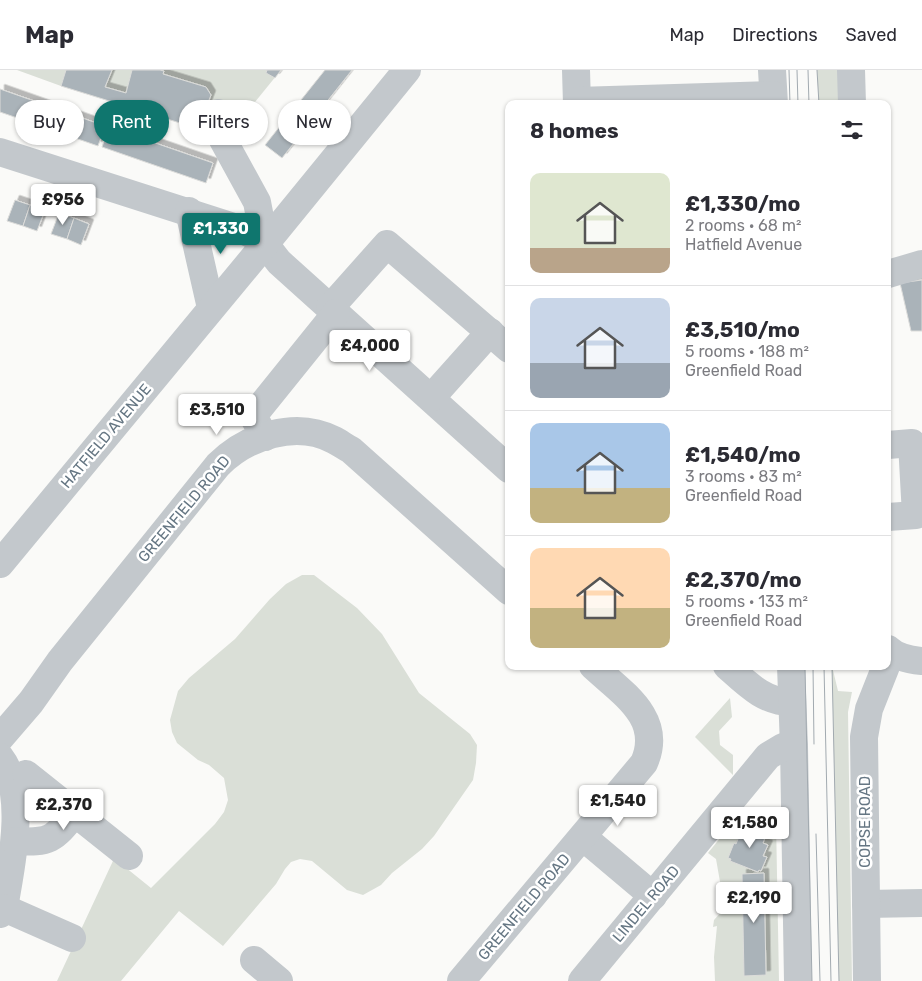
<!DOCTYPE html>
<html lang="en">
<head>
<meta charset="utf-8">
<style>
	:root { --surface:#fff; --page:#f7f7f7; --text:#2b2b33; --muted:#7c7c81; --line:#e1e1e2; --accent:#0f766e }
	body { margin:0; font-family:Rubik,sans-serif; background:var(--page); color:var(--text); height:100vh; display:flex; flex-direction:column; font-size:19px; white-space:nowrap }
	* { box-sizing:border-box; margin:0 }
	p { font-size:16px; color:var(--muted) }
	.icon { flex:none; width:28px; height:28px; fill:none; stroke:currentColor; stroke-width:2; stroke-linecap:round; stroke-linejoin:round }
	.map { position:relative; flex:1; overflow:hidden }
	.details { position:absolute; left:505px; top:30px; width:386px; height:570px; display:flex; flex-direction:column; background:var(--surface); border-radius:10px; box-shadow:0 1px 4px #0004 }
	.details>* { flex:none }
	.top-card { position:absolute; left:15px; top:30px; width:415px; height:45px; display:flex; gap:10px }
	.price { position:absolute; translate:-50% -42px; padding:0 11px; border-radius:5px; background:#fff; color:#222; font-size:16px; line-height:32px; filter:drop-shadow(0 1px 2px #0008) }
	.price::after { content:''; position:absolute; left:50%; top:30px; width:15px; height:11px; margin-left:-8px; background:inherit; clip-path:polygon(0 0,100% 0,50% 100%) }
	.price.current { background:var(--accent); color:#fff }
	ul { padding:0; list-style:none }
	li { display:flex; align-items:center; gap:15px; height:125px; padding:0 25px }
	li+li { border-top:1px solid var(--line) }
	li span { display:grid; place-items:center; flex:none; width:140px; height:100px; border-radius:10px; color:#555 }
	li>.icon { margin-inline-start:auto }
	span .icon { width:60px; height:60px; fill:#fffc; stroke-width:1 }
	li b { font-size:21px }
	h2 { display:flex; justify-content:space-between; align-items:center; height:60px; padding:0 25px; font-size:21px }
	.chip { padding:0 18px; border-radius:22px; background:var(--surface); box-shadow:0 1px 4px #0004; font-size:18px; line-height:45px }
	.chip.current { background:var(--accent); color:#fff }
	header { display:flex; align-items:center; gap:30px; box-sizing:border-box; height:70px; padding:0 25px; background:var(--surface); border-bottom:1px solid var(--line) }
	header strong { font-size:24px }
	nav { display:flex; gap:28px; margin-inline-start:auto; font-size:18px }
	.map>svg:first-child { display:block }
</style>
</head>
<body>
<header>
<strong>Map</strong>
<nav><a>Map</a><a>Directions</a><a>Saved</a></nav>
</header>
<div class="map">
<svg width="922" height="911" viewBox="0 0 922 911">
	<defs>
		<filter id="shadow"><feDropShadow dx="4.5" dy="-4.5" stdDeviation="0" flood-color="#0004"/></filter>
	</defs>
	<rect width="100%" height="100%" fill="#fafaf8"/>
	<g fill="#dadfd7">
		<path d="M17,0H281L238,53H180L61,16Z"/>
		<path d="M817,0H840V34H819Z"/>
		<path d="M302,505H314L357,538L382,564L419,623L470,664L477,675L476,693L473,710L434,766L422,779L392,803L381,815L363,825L347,820L312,791L300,789L291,792L285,799L276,814L223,876L179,841L121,911H57L119,778L125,797L151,818L215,754L224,742L228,730L224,708L209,695L198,690L177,673L172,662L170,650L178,621L189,608L235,569L270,529L286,514Z"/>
		<path d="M832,596L838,621L852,622L848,642L852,911H839Z"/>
		<path d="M730,628L732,647L719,661L720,675L733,685V705L695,667Z"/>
		<path d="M746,739L776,751L779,911H715L714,887L717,856L713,857L714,850L723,840L727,839L718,831L720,829L719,824L722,823L716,789L708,783L742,741Z"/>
	</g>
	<g fill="#aab3b9" stroke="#dcdcda" filter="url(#shadow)">
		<path d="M66,0H112L105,17L126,23L132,0H160L164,1L163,4L206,17L211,25L204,43L195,47L183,44L180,53L61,16Z"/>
		<path d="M267,0H281L275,8L266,3Z"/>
		<path d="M325,0H352L282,88L265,75Z"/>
		<path d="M0,19L105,56L98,76L0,42Z"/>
		<path d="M109,57L213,93L206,113L102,77Z"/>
		<path d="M15,130L30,135L23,156L7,151Z"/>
		<path d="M30,135L45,140L37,161L23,156Z"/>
		<path d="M59,143L74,148L67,169L51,164Z"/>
		<path d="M74,148L89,154L81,175L67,169Z"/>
		<path d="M922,210V261H911L900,213Z"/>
		<path d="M748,754L767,762L763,773L768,775L763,786L767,787L761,801L759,800L758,802L730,791L731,789L728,788L734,773L736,774L740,764L743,765Z"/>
		<path d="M764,803L766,905L744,906L742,804Z"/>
	</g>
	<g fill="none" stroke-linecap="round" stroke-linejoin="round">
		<g stroke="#c3c8cc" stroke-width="28">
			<path d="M576,0L577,34"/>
			<path d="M772,0L774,34"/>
			<path d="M851,0L852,34"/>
			<path d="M577,31L773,25"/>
			<path d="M218,43L211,48L257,132L265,174"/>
			<path d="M0,82L240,159L253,165L265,174L279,192L509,399"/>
			<path d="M189,141L211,238"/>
			<path d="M888,204L922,194"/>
			<path d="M330,238L387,174L509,279"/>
			<path d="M431,328L490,262"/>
			<path d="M265,367L253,346L336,243"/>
			<path d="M888,375L912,373L916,445L888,447"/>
			<path d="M0,494L265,174L407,0"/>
			<path d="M888,579C896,587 911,590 922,591"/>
			<path d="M727,596C746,613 765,633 792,632"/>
			<path d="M791,596L794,677L798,911"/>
			<path d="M0,668L31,632L60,591L218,395C247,366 296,350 334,370C340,373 345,377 351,380L509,521"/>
			<path d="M0,687C28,723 11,796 4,838L0,844"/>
			<path d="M26,704L129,786"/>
			<path d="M583,767L653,826"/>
			<path d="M15,771C50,773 53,770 75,743"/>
			<path d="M866,834L922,833"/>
			<path d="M4,838L72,868"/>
			<path d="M254,890L279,911"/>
			<path d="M461,911L644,693C664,648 622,623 593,596"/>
			<path d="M582,911L768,686L783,677H794"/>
			<path d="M867,911L864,667L869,639L886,596"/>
		</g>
		<g stroke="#a2aab0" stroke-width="1">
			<path d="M789,0L790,34"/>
			<path d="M797,0L798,34"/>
			<path d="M808,0L809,34"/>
			<path d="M817,0L819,34"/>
			<path d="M806,596L805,598L812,911"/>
			<path d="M813,596L814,674"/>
			<path d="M824,596L831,911"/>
			<path d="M832,596L839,911"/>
			<path d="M816,764L820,911"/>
		</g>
	</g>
	<g text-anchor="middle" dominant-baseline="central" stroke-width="5" stroke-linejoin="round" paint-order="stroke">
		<g font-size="15" fill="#657683" stroke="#fff">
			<text transform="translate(106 366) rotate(-50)">HATFIELD AVENUE</text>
			<text transform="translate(184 439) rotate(-50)">GREENFIELD ROAD</text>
			<text transform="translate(865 752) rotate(-90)">COPSE ROAD</text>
			<text transform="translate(646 834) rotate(-50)">LINDEL ROAD</text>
			<text transform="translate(524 837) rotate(-50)">GREENFIELD ROAD</text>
		</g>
	</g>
</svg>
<b class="price" style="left:63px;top:156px">£956</b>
<b class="price current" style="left:221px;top:185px">£1,330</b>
<b class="price" style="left:370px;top:302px">£4,000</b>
<b class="price" style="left:217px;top:366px">£3,510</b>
<b class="price" style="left:618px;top:757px">£1,540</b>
<b class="price" style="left:64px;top:761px">£2,370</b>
<b class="price" style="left:750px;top:779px">£1,580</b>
<b class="price" style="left:754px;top:854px">£2,190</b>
<div class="top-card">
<a class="chip">Buy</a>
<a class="chip current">Rent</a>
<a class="chip">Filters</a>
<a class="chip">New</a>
</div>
<section class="details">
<h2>8 homes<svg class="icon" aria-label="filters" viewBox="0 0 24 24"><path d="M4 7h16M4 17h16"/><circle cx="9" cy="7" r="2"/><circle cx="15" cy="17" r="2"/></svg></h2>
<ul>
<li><span style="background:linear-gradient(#dfe7d0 75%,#b9a48a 0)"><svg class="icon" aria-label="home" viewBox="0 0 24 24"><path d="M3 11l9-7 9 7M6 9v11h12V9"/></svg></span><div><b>£1,330/mo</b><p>2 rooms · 68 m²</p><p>Hatfield Avenue</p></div></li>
<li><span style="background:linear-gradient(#c9d6e8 65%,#9aa5b1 0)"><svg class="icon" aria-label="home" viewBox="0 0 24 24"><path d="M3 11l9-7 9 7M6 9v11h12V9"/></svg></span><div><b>£3,510/mo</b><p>5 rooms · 188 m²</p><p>Greenfield Road</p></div></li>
<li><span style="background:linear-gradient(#a9c7e8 65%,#c2b280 0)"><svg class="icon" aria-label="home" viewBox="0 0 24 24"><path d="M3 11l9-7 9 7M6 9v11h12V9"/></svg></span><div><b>£1,540/mo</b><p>3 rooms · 83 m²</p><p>Greenfield Road</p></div></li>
<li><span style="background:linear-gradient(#ffd9b3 60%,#c2b280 0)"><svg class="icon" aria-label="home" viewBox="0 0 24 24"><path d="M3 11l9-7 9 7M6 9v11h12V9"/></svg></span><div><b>£2,370/mo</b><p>5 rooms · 133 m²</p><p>Greenfield Road</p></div></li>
</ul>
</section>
</div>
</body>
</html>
